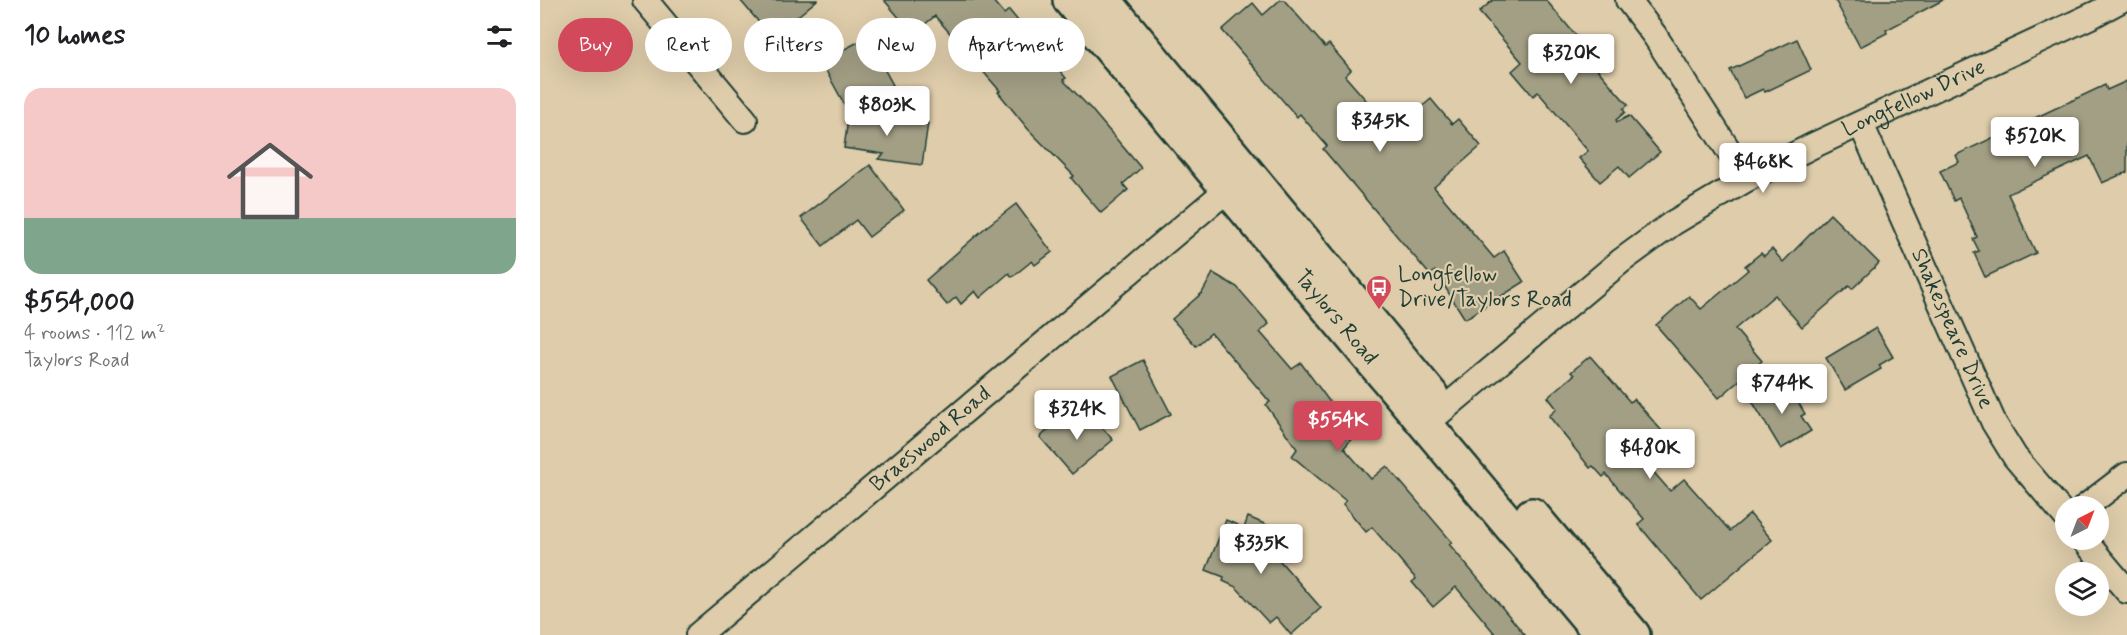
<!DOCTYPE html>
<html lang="en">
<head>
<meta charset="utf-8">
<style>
	:root { --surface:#fff; --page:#f6f6f6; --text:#202124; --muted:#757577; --line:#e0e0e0; --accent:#d1495b }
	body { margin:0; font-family:Mynerve,sans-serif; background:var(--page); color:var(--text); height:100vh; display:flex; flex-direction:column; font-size:22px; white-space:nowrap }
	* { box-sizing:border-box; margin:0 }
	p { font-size:20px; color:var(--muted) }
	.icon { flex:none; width:33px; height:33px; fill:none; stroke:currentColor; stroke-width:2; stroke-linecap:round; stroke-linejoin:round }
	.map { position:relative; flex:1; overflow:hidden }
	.details { display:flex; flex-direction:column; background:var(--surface); width:540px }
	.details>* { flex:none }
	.guide { position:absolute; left:18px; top:18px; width:570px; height:54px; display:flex; gap:12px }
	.needle { width:39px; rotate:42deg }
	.buttons { position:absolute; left:1515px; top:496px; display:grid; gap:12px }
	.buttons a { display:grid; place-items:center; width:54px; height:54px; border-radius:50%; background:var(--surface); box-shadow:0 6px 24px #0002; font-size:30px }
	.price { position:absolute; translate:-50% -51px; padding:0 14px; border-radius:6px; background:#fff; color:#222; font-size:20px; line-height:39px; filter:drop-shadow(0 2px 3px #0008) }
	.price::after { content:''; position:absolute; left:50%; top:36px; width:18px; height:14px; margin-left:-9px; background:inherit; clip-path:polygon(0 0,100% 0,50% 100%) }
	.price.selected { background:var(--accent); color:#fff }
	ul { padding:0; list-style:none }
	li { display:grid; align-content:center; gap:12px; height:318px; padding:0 24px }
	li+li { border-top:2px solid var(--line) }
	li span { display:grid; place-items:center; height:186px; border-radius:18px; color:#555 }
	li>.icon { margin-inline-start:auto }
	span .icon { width:108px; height:108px; fill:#fffc; stroke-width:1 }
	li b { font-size:26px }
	h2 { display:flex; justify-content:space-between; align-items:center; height:72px; padding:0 24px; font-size:26px }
	.pill { padding:0 21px; border-radius:27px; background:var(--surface); box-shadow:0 6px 24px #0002; font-size:21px; line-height:54px }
	.pill.selected { background:var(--accent); color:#fff }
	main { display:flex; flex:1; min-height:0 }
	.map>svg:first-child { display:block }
</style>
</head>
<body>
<main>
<section class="details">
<h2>10 homes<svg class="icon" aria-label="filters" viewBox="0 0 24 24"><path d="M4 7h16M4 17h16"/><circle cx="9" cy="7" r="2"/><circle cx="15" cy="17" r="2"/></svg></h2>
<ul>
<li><span style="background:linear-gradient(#f6c9c9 70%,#7fa58c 0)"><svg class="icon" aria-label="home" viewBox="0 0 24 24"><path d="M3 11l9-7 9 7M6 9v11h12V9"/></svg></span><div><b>$554,000</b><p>4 rooms · 112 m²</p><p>Taylors Road</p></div></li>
</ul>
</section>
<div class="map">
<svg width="1587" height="635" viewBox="0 0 1587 635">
	<rect width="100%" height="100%" fill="#deccaa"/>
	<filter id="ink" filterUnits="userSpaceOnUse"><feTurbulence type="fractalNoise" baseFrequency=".0167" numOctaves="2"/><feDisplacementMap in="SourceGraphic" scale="12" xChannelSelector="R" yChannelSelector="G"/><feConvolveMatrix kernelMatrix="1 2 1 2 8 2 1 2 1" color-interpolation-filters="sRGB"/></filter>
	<g filter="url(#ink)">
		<g fill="#a39f85" stroke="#1f3d34" stroke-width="1.5">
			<path d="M200,0H277L239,32L235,27L228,33Z"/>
			<path d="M344,0H452L464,14L469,10L526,78L523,80L550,108L601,168L583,184L588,190L561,213L531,178L534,176L488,129L458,92L460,91L395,16L373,34Z"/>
			<path d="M740,0H744L785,47L789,44L811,70L805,76L853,131L891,99L912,124L918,119L941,146L894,187L954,258L964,251L984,282L925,319L895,271L890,275L783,149L787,146L760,114L757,117L682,30L713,3L723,15Z"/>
			<path d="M953,0H1006L1048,50L1044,54L1088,105L1083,109L1085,112L1076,120L1077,122L1089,116L1120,152L1089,178L1079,166L1060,182L1039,158L1048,151L998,92L993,96L972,71L982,62L939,12Z"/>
			<path d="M1295,0H1403L1346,30L1347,33L1320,47Z"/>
			<path d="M294,35L303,50L318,42L328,61L337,56L353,85L307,109L273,47Z"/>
			<path d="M1257,39L1271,70L1225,92L1223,89L1204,98L1190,70Z"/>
			<path d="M1587,81V172L1562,183L1549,156L1468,194L1496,253L1445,277L1434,253L1439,251L1433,239L1437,237L1419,198L1414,201L1400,171L1419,162L1416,155L1565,85L1567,90Z"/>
			<path d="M309,112L388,123L382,165L338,159L344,154L304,148Z"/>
			<path d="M330,165L364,210L329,237L316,220L283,246L261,218Z"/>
			<path d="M476,204L512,252L495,265L492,261L472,277L469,273L440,298L435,291L421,304L416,297L407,305L386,280L446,227Z"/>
			<path d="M1290,214L1339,263L1312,289L1309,286L1262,327L1235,295L1195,329L1222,361L1179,398L1116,325L1149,296L1161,309L1208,270L1205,266L1221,253L1224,256L1232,249L1243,262Z"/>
			<path d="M673,273L697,287L729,324L720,332L752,369L761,363L800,416L818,431L804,448L831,479L847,466L912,542L909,544L985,635H956L916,587L893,607L872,582L876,579L832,527L826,532L803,504L806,501L752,456L757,449L726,405L730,402L671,333L656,346L632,319L662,293Z"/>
			<path d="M1336,328L1353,357L1339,365L1341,369L1305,390L1286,358Z"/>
			<path d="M1050,356L1090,402L1094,399L1128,438L1103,460L1130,491L1144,479L1190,531L1210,514L1232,540L1161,600L1098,524L1104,519L1066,474L1063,477L1053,466L1050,468L1009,416L1017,409L1008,397L1034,375L1031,372Z"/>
			<path d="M603,360L631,414L600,430L572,376Z"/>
			<path d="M1246,381L1265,414L1261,416L1271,431L1241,449L1212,401Z"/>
			<path d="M547,410L573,440L532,474L500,437L523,417L530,425Z"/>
			<path d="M708,517L734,528L727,546L781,608L751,635L736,617L729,623L696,587L683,581L684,577L666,570L686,520L704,528Z"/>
		</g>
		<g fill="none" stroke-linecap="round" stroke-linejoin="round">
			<defs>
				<g id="street">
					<path d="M105,0L205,120"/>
					<path d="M1088,0L1115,36L1207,179"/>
					<path id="s1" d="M1321,124L1454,423L1475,457L1526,517"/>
					<path id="s2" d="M886,424L1081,261L1133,223L1207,179L1272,146L1555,14L1581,0"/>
					<path d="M1545,507L1587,475"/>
					<path d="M1544,540L1587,591"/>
					<path id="s3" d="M158,635L700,179"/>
				</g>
				<g id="secondary">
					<path id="s4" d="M530,0L1062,635"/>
					<path d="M564,0L891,395"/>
					<path d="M992,515L1093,635"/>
				</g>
			</defs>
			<use href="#street" stroke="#1f3d34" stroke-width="28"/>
			<use href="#secondary" stroke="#1f3d34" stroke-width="38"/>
			<use href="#street" stroke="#deccaa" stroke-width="24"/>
			<use href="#secondary" stroke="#deccaa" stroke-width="33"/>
		</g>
	</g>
	<defs>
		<symbol id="bus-pin" viewBox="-11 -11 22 30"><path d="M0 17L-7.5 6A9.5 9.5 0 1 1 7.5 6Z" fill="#d1495b" stroke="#deccaa"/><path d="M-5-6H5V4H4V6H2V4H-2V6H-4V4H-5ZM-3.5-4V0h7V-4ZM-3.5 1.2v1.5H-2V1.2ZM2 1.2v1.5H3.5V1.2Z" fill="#fff"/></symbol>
	</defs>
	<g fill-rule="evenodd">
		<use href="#bus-pin" x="824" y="273" width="30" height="40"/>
	</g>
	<g text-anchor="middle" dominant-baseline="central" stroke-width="4.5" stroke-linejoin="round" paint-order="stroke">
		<g font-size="22" fill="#1f3d34" stroke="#deccaa">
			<text stroke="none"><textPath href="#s2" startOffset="590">Longfellow Drive</textPath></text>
			<text stroke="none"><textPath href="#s4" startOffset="414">Taylors Road</textPath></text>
			<text stroke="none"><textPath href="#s1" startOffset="224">Shakespeare Drive</textPath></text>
			<text stroke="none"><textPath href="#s3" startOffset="304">Braeswood Road</textPath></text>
		</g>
		<g font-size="22" fill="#1f3d34" stroke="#deccaa" text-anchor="start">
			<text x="858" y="275">Longfellow<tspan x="858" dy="25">Drive/Taylors Road</tspan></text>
		</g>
	</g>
</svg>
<div class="buttons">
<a><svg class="needle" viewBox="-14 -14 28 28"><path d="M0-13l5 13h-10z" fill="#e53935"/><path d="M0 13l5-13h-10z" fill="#757577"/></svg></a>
<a><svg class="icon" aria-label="layers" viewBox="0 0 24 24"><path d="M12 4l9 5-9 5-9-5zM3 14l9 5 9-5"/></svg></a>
</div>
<b class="price" style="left:1031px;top:85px">$320K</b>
<b class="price" style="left:347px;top:137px">$803K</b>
<b class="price" style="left:840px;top:153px">$345K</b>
<b class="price" style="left:1495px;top:168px">$520K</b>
<b class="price" style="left:1223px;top:194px">$468K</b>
<b class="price" style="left:1242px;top:415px">$744K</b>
<b class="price" style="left:537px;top:441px">$324K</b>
<b class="price selected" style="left:798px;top:452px">$554K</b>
<b class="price" style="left:1110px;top:480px">$480K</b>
<b class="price" style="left:721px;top:575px">$335K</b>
<div class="guide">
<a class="pill selected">Buy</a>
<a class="pill">Rent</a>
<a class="pill">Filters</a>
<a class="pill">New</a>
<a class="pill">Apartment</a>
</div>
</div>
</main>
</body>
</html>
